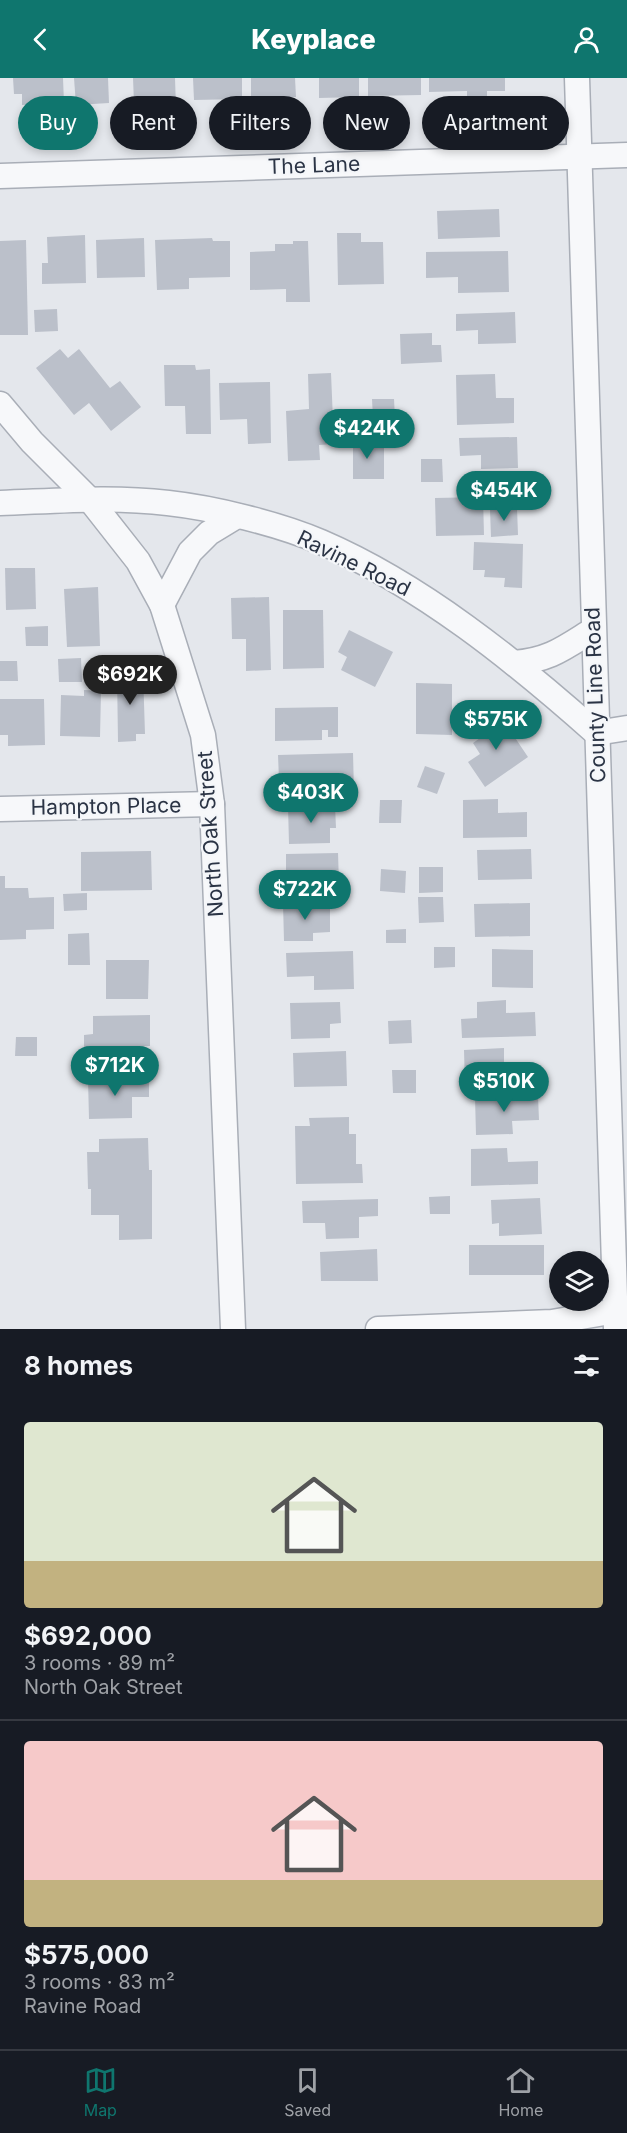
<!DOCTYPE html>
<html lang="en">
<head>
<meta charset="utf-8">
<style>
	:root { --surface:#171b24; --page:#242831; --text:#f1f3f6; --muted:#9ea1a6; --line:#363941; --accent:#0f766e }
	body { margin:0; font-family:Inter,sans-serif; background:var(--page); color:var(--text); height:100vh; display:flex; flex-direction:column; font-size:22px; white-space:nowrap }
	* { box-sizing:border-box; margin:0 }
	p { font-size:20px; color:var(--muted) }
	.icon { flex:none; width:33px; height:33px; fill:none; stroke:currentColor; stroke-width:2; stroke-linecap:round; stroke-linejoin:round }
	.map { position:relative; height:1251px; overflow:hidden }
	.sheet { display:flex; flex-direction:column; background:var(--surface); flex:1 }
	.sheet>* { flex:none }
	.hud { position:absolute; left:18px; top:18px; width:591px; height:54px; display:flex; gap:12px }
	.buttons { position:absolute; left:549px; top:1173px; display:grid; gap:12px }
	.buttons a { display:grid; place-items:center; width:60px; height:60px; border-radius:50%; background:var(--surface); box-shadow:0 3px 9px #0003; font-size:30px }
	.price { position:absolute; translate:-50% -51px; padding:0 14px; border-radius:21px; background:var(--accent); color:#fff; font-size:20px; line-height:39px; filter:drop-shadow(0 2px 3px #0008) }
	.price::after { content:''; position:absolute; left:50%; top:36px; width:18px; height:14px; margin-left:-9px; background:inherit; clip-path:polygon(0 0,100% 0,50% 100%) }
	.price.on { background:#222; color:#fff }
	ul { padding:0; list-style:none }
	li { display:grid; align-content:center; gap:12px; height:318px; padding:0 24px }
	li+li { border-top:2px solid var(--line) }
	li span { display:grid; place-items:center; height:186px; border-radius:6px; color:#555 }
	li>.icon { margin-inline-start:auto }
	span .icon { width:108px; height:108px; fill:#fffc; stroke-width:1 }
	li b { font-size:26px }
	h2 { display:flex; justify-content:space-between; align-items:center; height:72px; padding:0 24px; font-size:26px }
	.pill { padding:0 21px; border-radius:27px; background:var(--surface); box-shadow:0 3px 9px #0003; font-size:21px; line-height:54px }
	.pill.on { background:var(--accent); color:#fff }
	header { display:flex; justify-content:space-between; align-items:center; height:78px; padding:0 24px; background:var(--accent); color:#fff; font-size:27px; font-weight:800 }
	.dock { display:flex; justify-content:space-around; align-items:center; height:84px; border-top:2px solid var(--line); background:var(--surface); font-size:16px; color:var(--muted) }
	.dock a { display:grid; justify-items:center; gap:3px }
	.dock .on { color:var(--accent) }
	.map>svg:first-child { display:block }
</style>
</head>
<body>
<header><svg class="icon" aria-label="back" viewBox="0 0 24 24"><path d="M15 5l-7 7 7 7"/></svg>Keyplace<svg class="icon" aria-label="person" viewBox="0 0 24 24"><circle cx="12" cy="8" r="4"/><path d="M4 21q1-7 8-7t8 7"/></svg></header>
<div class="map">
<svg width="627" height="1251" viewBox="0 0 627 1251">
	<rect width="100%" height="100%" fill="#e4e7ec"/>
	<g fill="#bbc0ca">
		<path d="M13,0H63L64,25L22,27V16H14Z"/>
		<path d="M74,0H108L109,25L76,27Z"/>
		<path d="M133,0H175L176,30L149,31V25H134Z"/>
		<path d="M193,0H242V21L194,22Z"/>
		<path d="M251,0H295L296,19L251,20Z"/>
		<path d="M319,0H359V19L319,20Z"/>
		<path d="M368,0H421V17L368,18Z"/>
		<path d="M429,0H505V13H487V20L467,21V13L429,14Z"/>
		<path d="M499,131L500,159L438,161L437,133Z"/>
		<path d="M337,155H361V164H383L384,206L338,207Z"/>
		<path d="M85,157L86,205L42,206V185H48L47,159Z"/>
		<path d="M144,160L145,199L97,200L96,162Z"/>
		<path d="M212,160L213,163H230V199L189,200V211L157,212L155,162Z"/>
		<path d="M26,162L28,257H0V163Z"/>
		<path d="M293,163H308L310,224H286V211L250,212V174L275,173V166H293Z"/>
		<path d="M508,173L509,214L458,215V199L426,200V174Z"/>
		<path d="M57,231L58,253L35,254L34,232Z"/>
		<path d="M515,234L516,265L478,266V252L456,253V236Z"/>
		<path d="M432,255V267H441L442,284L401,286L400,256Z"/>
		<path d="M60,271L68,280L79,271L110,310L120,303L141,329L111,353L89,325L74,337L36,290Z"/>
		<path d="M164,287H195L196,292L210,291L211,356H186L185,328H165Z"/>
		<path d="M331,295L334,366L319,367L320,382L288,383L286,333L309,331L308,296Z"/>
		<path d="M495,296L496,320H514V345L457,347L456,297Z"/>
		<path d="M270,304L271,365L248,366L247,341L220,342L219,305Z"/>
		<path d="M372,321H394L395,340H373Z"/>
		<path d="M353,358H370V370H384V401H353Z"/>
		<path d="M517,359L518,390L481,391V377L460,378L459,360Z"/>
		<path d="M421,381H442L443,404H421Z"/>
		<path d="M483,419L484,457L436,458L435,420Z"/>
		<path d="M517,430L518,457L491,459L490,431Z"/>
		<path d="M474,464L523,466L522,510L504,509L505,500L484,499L485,492H473Z"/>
		<path d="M5,490H35L36,531L6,532Z"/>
		<path d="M98,509L100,568L67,569L64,511Z"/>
		<path d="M269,519L271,592L246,593V561H232L231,520Z"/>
		<path d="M283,532H323L324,590L283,591Z"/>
		<path d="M48,548V568H26L25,549Z"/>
		<path d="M349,552L393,574L375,609L341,592L347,579L338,574Z"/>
		<path d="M81,580L82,604H59L58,581Z"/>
		<path d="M0,583H17L18,603H0Z"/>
		<path d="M143,594L145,656H136V663L118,664L117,595Z"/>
		<path d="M416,605L452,606V657L416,656Z"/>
		<path d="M84,612L101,613L100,659L60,658L61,617L84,618Z"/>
		<path d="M0,621H44L45,667L8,668V657H0Z"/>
		<path d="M338,629V659H328V652H322V662L275,663V630Z"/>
		<path d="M499,636L528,679L485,709L468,684L480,676L473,665L483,658L478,650Z"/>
		<path d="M353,675L354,713L311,714L310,701L279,702L278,677Z"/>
		<path d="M425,688L445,695L437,716L417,709Z"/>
		<path d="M498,721V735L527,734V759L463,760V722Z"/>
		<path d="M380,722H402L401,745H379Z"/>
		<path d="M335,727L336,750H330V765L289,766L288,728Z"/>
		<path d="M531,771L532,801L478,802L477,772Z"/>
		<path d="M151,773L152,812L81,813V774Z"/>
		<path d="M338,775L339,807L286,809V776Z"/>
		<path d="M419,789H443V814L419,815Z"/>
		<path d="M381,791L406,793L405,815L380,813Z"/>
		<path d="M0,798H5V810H28L29,820L54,819V851L26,852V861L0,862Z"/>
		<path d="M87,815V832L64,833L63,816Z"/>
		<path d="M418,819H443L444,844L419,845Z"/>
		<path d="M283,825H330V854L313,855V863H284Z"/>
		<path d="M530,825V858L475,859L474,826Z"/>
		<path d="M406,851V865H386V852Z"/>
		<path d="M89,855L90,887H68V856Z"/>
		<path d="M434,869H455V889L434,890Z"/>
		<path d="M492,871L533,872V910L492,909Z"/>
		<path d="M353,873L354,911L314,912V898L287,899L286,875Z"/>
		<path d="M106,882H149L148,921H106Z"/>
		<path d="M506,922V935L535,934L536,958L462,960L461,941L477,940V924Z"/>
		<path d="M340,924L341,945L330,946V960L291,961L290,925Z"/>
		<path d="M150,937V968L117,969V977H84V957L93,956V938Z"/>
		<path d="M411,942L412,965L389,966L388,943Z"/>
		<path d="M16,959H37V978H15Z"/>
		<path d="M504,970V986L528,985L529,1007L465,1009L464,972Z"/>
		<path d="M346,973L347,1008L294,1009L293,975Z"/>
		<path d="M392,992H416V1015H393Z"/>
		<path d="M149,999V1019H132V1040L89,1041L88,1001Z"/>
		<path d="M538,1018L539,1042L512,1043L513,1056L476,1057L475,1019Z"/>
		<path d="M349,1039V1056H356V1086H362L363,1105L296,1106L295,1048H310L309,1040Z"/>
		<path d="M148,1060L149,1092H152V1161L119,1162V1137H91V1111H88L87,1074H99V1061Z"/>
		<path d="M507,1070L508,1084L538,1083V1106L471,1108V1071Z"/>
		<path d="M450,1118V1136H430L429,1119Z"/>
		<path d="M540,1120L542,1156L499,1158V1145L492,1146L491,1122Z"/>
		<path d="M378,1121V1138L359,1139V1160L326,1161L325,1145H303L302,1123Z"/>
		<rect x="469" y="1167" width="75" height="30"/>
		<path d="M377,1171L378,1203H321L320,1174Z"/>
	</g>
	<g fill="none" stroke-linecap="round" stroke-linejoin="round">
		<defs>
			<g id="street">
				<path d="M577,0L616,1251"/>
				<path d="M0,98L627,77"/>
				<path d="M0,326L32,364L90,422L138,483L162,527L203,657L212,726L233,1251"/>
				<path d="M0,425C56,423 112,418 168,425C214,430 279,446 321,464C421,507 515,583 596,655L627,650"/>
				<path d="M162,527L190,474L209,455L237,438"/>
				<path d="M514,585C550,582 564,570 593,552"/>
				<path d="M0,731L212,726"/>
				<path d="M378,1251L552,1244L627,1231"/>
			</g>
		</defs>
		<use href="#street" stroke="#a9aeb7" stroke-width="27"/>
		<use href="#street" stroke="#f7f8fa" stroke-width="24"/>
	</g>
	<g text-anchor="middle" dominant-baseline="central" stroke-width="4.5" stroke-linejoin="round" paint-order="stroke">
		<g font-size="21" fill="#2b3445" stroke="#f4f6f9">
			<text transform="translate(314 87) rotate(-2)">The Lane</text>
			<text transform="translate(354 485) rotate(26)">Ravine Road</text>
			<text transform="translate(595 617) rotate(-92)">County Line Road</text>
			<text transform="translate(106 728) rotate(-1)">Hampton Place</text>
			<text transform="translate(210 756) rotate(-94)">North Oak Street</text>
		</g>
	</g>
</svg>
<div class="buttons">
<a><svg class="icon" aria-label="layers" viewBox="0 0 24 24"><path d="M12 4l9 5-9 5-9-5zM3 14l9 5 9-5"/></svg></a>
</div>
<b class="price" style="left:367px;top:382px">$424K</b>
<b class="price" style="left:504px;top:444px">$454K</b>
<b class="price on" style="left:130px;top:628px">$692K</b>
<b class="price" style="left:496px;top:673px">$575K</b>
<b class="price" style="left:311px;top:746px">$403K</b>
<b class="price" style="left:305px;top:843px">$722K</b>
<b class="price" style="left:115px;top:1019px">$712K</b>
<b class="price" style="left:504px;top:1035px">$510K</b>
<div class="hud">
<a class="pill on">Buy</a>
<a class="pill">Rent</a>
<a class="pill">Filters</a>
<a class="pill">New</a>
<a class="pill">Apartment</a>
</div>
</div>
<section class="sheet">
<h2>8 homes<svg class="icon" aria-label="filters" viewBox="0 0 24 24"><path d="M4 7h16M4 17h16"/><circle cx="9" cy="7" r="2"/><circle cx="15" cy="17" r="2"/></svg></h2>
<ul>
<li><span style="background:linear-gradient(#dfe7d0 75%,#c2b280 0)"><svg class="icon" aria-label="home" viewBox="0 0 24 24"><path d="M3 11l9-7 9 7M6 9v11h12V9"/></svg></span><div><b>$692,000</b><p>3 rooms · 89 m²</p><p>North Oak Street</p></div></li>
<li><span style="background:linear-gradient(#f6c9c9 75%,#c2b280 0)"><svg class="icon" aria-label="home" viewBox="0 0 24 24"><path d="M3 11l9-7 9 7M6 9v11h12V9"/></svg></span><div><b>$575,000</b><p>3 rooms · 83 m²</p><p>Ravine Road</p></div></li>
</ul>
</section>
<nav class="dock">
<a class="on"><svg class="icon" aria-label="map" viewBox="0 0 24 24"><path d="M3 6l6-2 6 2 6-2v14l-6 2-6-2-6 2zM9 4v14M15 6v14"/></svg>Map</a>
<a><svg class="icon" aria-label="saved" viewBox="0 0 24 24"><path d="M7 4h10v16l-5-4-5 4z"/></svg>Saved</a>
<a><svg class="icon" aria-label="home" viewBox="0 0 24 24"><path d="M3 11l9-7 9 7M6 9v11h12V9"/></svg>Home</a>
</nav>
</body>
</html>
